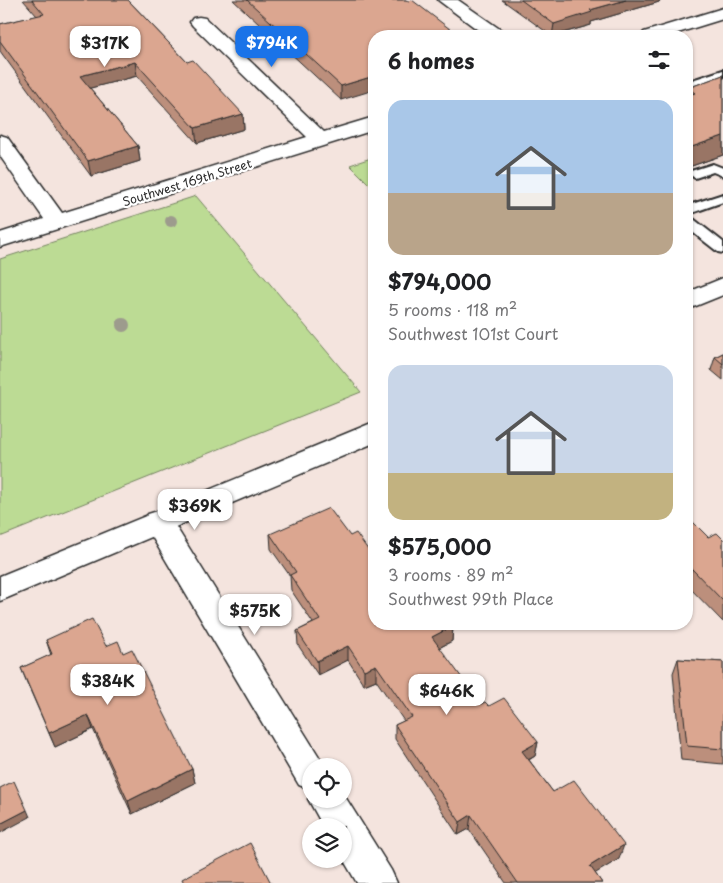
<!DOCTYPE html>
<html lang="en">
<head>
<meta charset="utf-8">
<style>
	:root { --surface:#fff; --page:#f6f6f6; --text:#202124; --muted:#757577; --accent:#1a73e8 }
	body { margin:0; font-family:"Playpen Sans",sans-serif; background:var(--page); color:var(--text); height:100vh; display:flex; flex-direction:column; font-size:19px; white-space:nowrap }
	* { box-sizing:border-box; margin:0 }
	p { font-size:16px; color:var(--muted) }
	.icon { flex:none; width:28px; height:28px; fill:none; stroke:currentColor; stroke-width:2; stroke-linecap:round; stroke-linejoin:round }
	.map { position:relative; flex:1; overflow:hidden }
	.side { position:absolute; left:368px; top:30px; width:325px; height:600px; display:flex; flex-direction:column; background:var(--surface); border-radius:20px; box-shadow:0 1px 4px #0004 }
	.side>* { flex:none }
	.buttons { position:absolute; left:302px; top:758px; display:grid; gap:10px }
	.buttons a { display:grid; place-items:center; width:50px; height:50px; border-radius:50%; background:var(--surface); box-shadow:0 1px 4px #0004; font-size:25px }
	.price { position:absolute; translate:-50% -42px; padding:0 11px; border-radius:10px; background:#fff; color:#222; font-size:16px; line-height:32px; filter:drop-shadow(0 1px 2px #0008) }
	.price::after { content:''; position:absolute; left:50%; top:30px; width:15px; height:11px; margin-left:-8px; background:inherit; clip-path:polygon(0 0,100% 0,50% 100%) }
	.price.current { background:var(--accent); color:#fff }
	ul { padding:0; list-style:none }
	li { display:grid; align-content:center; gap:10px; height:265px; padding:0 20px }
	li span { display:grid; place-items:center; height:155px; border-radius:15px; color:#555 }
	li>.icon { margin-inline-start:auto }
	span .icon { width:90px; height:90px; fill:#fffc; stroke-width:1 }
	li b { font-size:21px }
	h2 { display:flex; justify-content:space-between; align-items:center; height:60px; padding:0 20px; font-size:21px }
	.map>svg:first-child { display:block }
</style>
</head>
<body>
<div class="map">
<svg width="723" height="883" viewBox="0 0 723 883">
	<rect width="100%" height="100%" fill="#f4e4de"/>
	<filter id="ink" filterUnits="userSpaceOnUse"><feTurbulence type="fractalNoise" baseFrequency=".02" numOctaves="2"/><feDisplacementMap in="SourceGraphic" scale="10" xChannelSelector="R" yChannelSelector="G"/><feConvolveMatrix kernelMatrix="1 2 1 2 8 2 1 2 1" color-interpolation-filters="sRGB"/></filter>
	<g filter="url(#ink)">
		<g fill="#bcdb94" stroke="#748360">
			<path d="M374,157V189L350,165Z"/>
			<path d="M196,196L361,392L0,537V259Z"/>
		</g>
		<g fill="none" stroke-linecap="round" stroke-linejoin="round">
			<defs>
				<g id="service">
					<path d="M723,70V77L686,89V82Z"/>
					<path d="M713,164L723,168V176L713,172L695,178L689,174L691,171Z"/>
					<path d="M723,194V202L686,215V206Z"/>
					<path d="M686,216L691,217L723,242V253L718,252L686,227Z"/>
				</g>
				<g id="minor">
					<path d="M438,0H458L504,32L507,36H486Z"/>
					<path d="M723,8V19L668,36H641L644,32Z"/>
					<path d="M199,17L205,18L324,132L374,117V130L0,247V233L44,219L0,156V135L7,137L62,213L307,137L193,26L190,22L193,18Z"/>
					<path d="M158,511L168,514L323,763L325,766H311V790L299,785L148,530L143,522L148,514Z"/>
					<path d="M311,792V799H344V795L391,870L397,883H357L343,859L344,826H323L308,799Z"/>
				</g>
				<g id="tertiary">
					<path d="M723,278V295L686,310V293Z"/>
					<path d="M374,422V443L0,601V576Z"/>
				</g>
			</defs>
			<use href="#service" stroke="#2b2b2b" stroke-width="4"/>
			<use href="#minor" stroke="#2b2b2b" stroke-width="3"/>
			<use href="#tertiary" stroke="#2b2b2b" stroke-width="3"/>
			<use href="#service" fill="#fff" fill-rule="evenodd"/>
			<use href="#minor" fill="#fff" fill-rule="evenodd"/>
			<use href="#tertiary" fill="#fff" fill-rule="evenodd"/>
		</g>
		<g fill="#9d9b8d">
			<circle cx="171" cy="221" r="6"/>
			<circle cx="123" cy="325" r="7"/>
		</g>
		<g fill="#bc8f7c" stroke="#2b2b2b">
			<path d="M23,0H128L187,62L243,114L244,129L197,143L137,76L90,88L138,146L140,161L91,176L0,51V24L37,16Z"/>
			<path d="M233,0H406L341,100Z"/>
			<path d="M502,0H660L659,2L591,22V25L552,36Z"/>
			<path d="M723,75V155L686,168V96L688,88Z"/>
			<path d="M723,353V380L711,370L715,357Z"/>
			<path d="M686,522L708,537L723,539V622L686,584Z"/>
			<path d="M270,534L374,624L453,626L452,641L439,648L481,704L489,706L538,742L535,756L529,760L553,792L619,859L595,873L602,883H506L469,829L458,835L395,739V725L404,721L376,680L364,685L348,660L318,675L298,645L297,631L313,623L291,590L290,576L271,549Z"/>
			<path d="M46,640L106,646L123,653L192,769L195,783L132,814L93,729L55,747L27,683L21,668L51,655Z"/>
			<path d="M678,659L723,662V764L681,760L673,673Z"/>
		</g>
		<g fill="#997465" stroke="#2b2b2b">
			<path d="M626,0H660L659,2L591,22V25L552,36L554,24L590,10Z"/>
			<path d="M135,62L137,76L83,90L80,76Z"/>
			<path d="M374,76V90L341,100V86Z"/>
			<path d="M243,114L244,129L197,143L195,128Z"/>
			<path d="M723,136V155L686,168V149Z"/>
			<path d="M138,146L140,161L91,176L88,161Z"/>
			<path d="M692,569L687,584H686V571Z"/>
			<path d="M453,626L452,641L431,652L432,637Z"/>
			<path d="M348,646V660L318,675L317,661Z"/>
			<path d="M376,665V680L364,685V670Z"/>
			<path d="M88,715L93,729L55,747L49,733Z"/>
			<path d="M538,742L535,756L519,765L522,751Z"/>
			<path d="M192,769L195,783L132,814L128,801Z"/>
			<path d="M27,810L30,817L0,833V824Z"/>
			<path d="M471,815L469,829L458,835L460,822Z"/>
			<path d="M624,845L619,859L586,879L590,866Z"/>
		</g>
		<g fill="#dba690" stroke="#2b2b2b">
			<path d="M32,0H128L187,62L193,60L243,114L195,128L135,62L80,76L138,146L88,161L0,41V24L44,14Z"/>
			<path d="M247,0H406L408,1L412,0L459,36H374V76L341,86Z"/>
			<path d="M521,0H626L590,10L592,12L554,24Z"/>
			<path d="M723,75V136L686,149V96L695,93L688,88Z"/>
			<path d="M723,353V364L715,357Z"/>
			<path d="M329,508L350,536L356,533L374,558V624H451L453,626L432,637L481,704L485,702L489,706L504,698L538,742L522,751L553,792L574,780L624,845L590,866L602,883H518L471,815L460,822L395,725L412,717L376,665L364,670L348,646L317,661L297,631L320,620L290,575L296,572L270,534Z"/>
			<path d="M691,520L708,537L717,533L723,539V601L692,569L686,571V522Z"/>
			<path d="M92,619L106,646L118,641L123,653L132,649L192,769L128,801L88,715L49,733L21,668L52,654L46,640Z"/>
			<path d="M678,659L723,662V749L687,746Z"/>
			<path d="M14,781L27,810L0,824V788Z"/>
			<path d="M250,843L271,883H184L182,879Z"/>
		</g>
	</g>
	<g text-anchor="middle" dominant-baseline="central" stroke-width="4.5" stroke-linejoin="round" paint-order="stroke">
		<g font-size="12" fill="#2b2b2b" stroke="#fff">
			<text transform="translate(187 182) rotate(-17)">Southwest 169th Street</text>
		</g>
	</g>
</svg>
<div class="buttons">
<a><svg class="icon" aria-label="locate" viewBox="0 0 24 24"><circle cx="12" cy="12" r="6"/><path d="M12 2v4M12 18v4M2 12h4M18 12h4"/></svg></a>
<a><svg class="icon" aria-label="layers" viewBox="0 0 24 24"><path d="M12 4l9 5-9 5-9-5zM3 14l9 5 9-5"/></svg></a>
</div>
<b class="price" style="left:105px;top:68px">$317K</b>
<b class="price current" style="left:272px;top:68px">$794K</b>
<b class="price" style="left:195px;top:531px">$369K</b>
<b class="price" style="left:255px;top:636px">$575K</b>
<b class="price" style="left:108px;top:706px">$384K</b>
<b class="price" style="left:447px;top:716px">$646K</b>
<section class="side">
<h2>6 homes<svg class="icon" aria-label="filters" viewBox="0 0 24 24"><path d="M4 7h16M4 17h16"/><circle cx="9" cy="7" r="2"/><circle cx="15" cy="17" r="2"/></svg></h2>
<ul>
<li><span style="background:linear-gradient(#a9c7e8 60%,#b9a48a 0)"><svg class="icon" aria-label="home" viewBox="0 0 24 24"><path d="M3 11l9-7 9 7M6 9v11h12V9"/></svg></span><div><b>$794,000</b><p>5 rooms · 118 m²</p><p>Southwest 101st Court</p></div></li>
<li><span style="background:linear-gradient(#c9d6e8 70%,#c2b280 0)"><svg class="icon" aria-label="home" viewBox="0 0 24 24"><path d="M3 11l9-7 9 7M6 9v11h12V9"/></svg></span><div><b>$575,000</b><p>3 rooms · 89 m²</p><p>Southwest 99th Place</p></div></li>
</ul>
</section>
</div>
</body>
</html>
